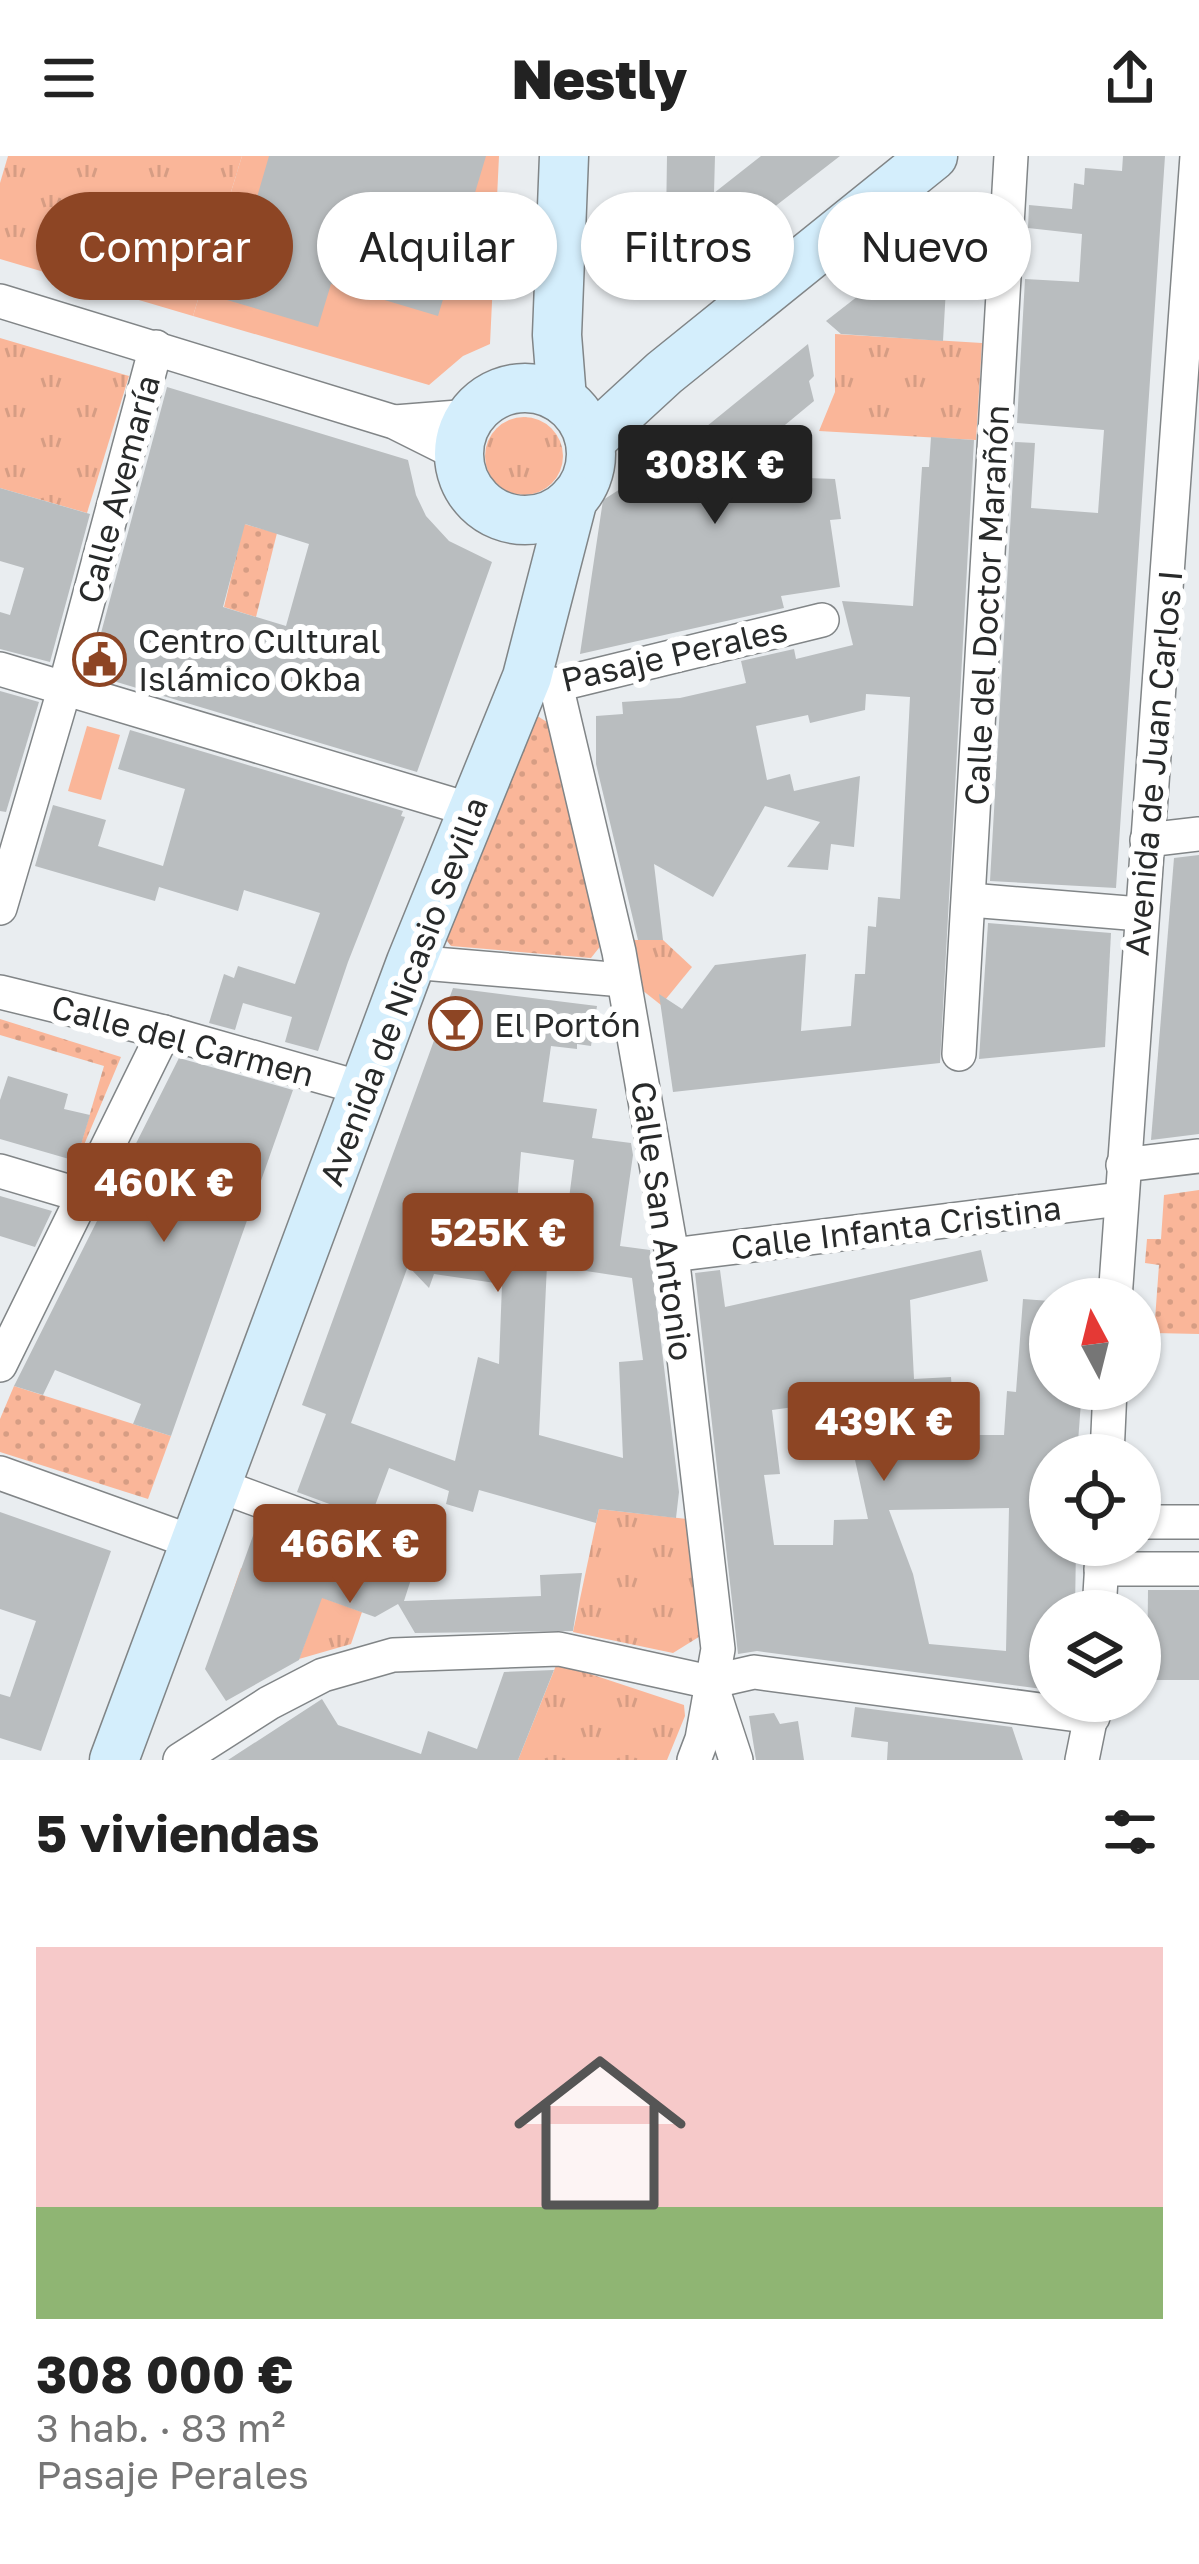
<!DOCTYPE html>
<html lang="es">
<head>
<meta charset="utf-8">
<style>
	:root { --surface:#fff; --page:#f2f2f2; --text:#222; --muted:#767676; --line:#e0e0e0; --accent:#8d4524 }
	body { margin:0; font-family:"Golos Text",sans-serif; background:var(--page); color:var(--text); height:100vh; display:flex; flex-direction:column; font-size:45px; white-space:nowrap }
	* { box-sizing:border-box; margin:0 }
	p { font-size:39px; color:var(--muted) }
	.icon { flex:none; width:66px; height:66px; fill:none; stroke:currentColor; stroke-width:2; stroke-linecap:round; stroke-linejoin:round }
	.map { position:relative; height:1604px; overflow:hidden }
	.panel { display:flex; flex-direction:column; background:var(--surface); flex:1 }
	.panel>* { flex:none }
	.top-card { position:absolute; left:36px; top:36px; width:1128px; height:108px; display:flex; gap:24px }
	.needle { width:78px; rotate:353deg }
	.buttons { position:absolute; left:1029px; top:1122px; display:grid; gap:24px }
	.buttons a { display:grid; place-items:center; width:132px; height:132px; border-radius:50%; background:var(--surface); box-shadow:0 3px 9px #0004; font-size:60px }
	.price { position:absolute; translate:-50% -102px; padding:0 27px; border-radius:12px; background:var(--accent); color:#fff; font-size:39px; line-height:78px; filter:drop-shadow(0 3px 6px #0008) }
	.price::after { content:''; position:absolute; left:50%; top:72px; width:36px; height:27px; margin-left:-18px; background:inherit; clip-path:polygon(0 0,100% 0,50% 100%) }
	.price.selected { background:#222; color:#fff }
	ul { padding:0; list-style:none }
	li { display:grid; align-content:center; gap:24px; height:636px; padding:0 36px }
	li+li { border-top:3px solid var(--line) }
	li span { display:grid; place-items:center; height:372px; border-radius:0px; color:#555 }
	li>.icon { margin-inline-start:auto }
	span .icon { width:216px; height:216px; fill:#fffc; stroke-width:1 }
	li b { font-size:51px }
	h2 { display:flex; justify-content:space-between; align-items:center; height:144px; padding:0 36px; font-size:51px }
	.pill { padding:0 42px; border-radius:54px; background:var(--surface); box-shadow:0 3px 9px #0004; font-size:42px; line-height:108px }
	.pill.selected { background:var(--accent); color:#fff }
	header { display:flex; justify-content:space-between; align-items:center; height:156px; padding:0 36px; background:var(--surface); font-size:54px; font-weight:800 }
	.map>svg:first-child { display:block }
</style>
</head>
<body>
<header><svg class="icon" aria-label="menu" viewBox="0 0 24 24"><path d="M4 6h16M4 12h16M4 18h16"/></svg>Nestly<svg class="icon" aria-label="share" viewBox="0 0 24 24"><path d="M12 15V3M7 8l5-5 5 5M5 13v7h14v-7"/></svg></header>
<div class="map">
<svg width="1199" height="1604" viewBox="0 0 1199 1604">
	<defs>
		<pattern id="grass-tufts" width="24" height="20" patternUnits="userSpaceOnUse" patternTransform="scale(3)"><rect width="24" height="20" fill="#fab699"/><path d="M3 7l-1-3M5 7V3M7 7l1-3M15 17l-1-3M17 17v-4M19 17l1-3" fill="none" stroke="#d69d84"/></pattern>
		<pattern id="park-dots" width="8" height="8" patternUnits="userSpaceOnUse" patternTransform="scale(3)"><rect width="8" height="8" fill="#fab699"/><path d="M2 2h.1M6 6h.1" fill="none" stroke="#d69d84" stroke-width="1.8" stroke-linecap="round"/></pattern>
	</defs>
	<rect width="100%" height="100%" fill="#e9edf0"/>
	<g fill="url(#grass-tufts)">
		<path d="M8,0H242L193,160L0,103V27Z"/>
		<path d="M835,178L982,187L976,284L819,275L835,236Z"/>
		<path d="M0,182L129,220L87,357L0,332Z"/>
		<circle cx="524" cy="300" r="39"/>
		<path d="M630,784H663L692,811L661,849L642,834Z"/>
		<path d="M599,1353L687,1363L702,1479L673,1497L573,1476Z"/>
		<path d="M241,1412L362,1456L351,1488L299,1503L310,1473L230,1444Z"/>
		<path d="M557,1507L684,1549L685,1560L667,1604H518Z"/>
	</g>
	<g fill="url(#park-dots)">
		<path d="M244,368L277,377L256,461L224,451Z"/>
		<path d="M534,558L547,566L552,575L602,788L591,802L451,790L444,781Z"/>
		<path d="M0,863L121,901L73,1015L104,910L0,879Z"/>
		<path d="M1199,1034V1178L1154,1177L1159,1109L1145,1107L1147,1083H1161L1164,1039Z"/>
		<path d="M14,1230L171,1280L148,1343L0,1296V1263Z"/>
	</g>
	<g fill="#fab699">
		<path d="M242,0H499L490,188L463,200L429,229L193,160Z"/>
		<path d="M87,570L120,579L101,644L68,635Z"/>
	</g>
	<g fill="#b9bdbf" fill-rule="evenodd">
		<path d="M269,0H486L438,160L331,128L318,171L227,144Z"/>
		<path d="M667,0H715L714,37L761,0H840L665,136Z"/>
		<path d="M1123,0H1165L1116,732L990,725L1015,286L1035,287L1031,352L1098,357L1104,274L1017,267L1025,123L1079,126L1082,78L1028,72L1029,49L1072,53L1074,27L1084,29L1085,12L1122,15Z"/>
		<path d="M958,62L984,95V101L946,132L943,185L841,178L826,165Z"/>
		<path d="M808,188L814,220L809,225L814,245L768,283L778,321L835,323L841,363L830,364L840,431L781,440L784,452L580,498L603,344L697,284L696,279Z"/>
		<path d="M167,231L408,304L416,339L426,360L449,385L492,406L417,616L90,518ZM245,368L309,388L286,470L223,451Z"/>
		<path d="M931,281L974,284L940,907L673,936L659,838L682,853L715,809L806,798L801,875L851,870L855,818H865L868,770L876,771L878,741L900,743L910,541L866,538L865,554L810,567L808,559L756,570L767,624L790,618L794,635L860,620L854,691L831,688L828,714L787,711L820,666L765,650L713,741L654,708L663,784H638L596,608V560L623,558L622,546L680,542L746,527L741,505L794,493L796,503L853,489L842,445L913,450L922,311H929Z"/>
		<path d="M0,332L90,358L50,506L0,493V456L10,459L24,412L0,405Z"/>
		<path d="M0,535L39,546L6,656L0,655Z"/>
		<path d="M130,574L403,655L401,660L405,661L348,806L318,895L285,886L292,861L243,847L235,874L209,867L224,818L234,822L238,810L295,828L320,757L244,734L238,755L159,731L155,745L35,710L53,649L106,664L98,690L163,710L185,633L118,613Z"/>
		<path d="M1199,699V978L1151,984L1174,702Z"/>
		<path d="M988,767L1111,777L1105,891L979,903Z"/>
		<path d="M453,832L597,850L591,890L577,888V893L551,890L543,946L597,953L592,982L631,987L633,999L620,1090L650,1094L679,1336L676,1362L599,1353L596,1367L479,1334L473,1356L446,1348L449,1335L389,1312L370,1363L297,1336L326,1258L302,1249ZM521,996L574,1004L564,1081L515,1074ZM547,1109L632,1122L643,1204L619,1206L623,1302L539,1279ZM408,1110L429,1132L434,1118L502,1128L499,1208L478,1201L455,1305L351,1267Z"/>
		<path d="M179,902L293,934L171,1280L133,1268L141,1248L55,1214L43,1239L14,1230Z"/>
		<path d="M8,920L68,938L64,953L90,959L76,1005L0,983V944Z"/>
		<path d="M0,1040L52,1055L35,1091L0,1080Z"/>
		<path d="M981,1094L988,1125L910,1144L914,1223L951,1221L955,1279H1004L1007,1235L1016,1236L1023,1143L1050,1145V1233H1082L1077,1299H1050V1389H1076L1075,1455H1050V1534L757,1495L738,1498L695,1117L720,1114L725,1151ZM823,1247L825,1266L846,1263L868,1363L834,1364L833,1389H774L764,1319L780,1318L772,1254ZM1009,1352L1006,1495L929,1488L913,1418L889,1354Z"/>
		<path d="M0,1356L111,1395L41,1595L0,1582V1538L10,1541L36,1465L0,1453Z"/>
		<path d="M258,1366L376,1410L390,1409L413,1417L404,1445L541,1440L540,1419L582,1417L573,1475L415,1477L398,1448L375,1461L322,1442L299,1504L226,1545L205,1513Z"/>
		<path d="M1148,1434H1199V1524H1147Z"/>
		<path d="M554,1514L518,1604H228L322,1543L338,1569L421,1598L428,1575L477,1593L504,1516Z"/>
		<path d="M855,1551L1012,1571L1023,1604H887L888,1586L851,1581Z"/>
		<path d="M774,1557L780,1568L798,1565L804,1604H756L749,1560Z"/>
	</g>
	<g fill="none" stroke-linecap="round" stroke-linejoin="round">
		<defs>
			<g id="street">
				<path d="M0,145L394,266L458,298"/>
				<path d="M395,266L471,260"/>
				<path d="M0,513L471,654"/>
				<path d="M539,524L556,529L822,464"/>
				<path d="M556,529L619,796L672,1099L718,1493L702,1583L694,1604"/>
				<path d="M1147,684L1199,678"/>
				<path d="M970,744L1140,758"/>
				<path d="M0,752L65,531L156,191"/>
				<path d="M411,806L623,824"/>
				<path d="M0,836L164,876L365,933"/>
				<path d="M959,898L1011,0"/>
				<path d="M1123,1009L1199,1000"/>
				<path d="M0,1015L84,1040"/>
				<path d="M672,1099L1120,1043"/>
				<path d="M1115,1143L1197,0"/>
				<path d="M0,1209L164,876"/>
				<path d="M1107,1299L1110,1233"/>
				<path d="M0,1317L192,1386"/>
				<path d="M215,1328L383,1390"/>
				<path d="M1140,1366H1199"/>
				<path d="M1101,1413H1199"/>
				<path d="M1099,1455L1103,1389"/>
				<path d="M713,1534L736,1604"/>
				<path d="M180,1604L269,1547L323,1519L393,1499L559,1493L710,1526L754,1516L1093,1561"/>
				<path d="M1082,1604L1094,1545"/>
			</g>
			<g id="secondary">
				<circle cx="525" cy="298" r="66"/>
				<path d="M562,243L557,179L564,0"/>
				<path d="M590,285L664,217L933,0"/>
				<path d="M114,1604L411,806L527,521L573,343"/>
			</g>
		</defs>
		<use href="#street" stroke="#818587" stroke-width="36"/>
		<use href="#secondary" stroke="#818587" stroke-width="51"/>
		<use href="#street" stroke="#fff" stroke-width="33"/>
		<use href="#secondary" stroke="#d4eefc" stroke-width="48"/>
	</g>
	<defs>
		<symbol id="civic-ring" viewBox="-11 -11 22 22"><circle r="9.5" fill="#fff" stroke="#8d4524" stroke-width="1.5"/><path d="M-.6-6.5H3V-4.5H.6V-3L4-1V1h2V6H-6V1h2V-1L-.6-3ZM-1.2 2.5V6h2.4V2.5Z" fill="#8d4524"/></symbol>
		<symbol id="bar-ring" viewBox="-11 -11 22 22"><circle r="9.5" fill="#fff" stroke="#8d4524" stroke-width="1.5"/><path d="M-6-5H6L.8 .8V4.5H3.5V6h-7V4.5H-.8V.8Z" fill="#8d4524"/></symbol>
	</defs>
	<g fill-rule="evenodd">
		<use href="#civic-ring" x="70" y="474" width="59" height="59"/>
		<use href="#bar-ring" x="426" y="838" width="59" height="59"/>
	</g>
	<g text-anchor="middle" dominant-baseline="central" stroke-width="12" stroke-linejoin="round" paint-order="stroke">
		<g font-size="33" fill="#282a2a" stroke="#fff">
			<text transform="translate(118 333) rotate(-75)">Calle Avemaría</text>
			<text transform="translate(986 449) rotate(-87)">Calle del Doctor Marañón</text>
			<text transform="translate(674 498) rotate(-13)">Pasaje Perales</text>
			<text transform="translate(1153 607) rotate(-85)">Avenida de Juan Carlos I</text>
			<text transform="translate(403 835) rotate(-69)">Avenida de Nicasio Sevilla</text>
			<text transform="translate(183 884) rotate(15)">Calle del Carmen</text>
			<text transform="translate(663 1065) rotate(82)">Calle San Antonio</text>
			<text transform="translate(896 1071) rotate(-7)">Calle Infanta Cristina</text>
		</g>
		<g font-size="33" fill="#282a2a" stroke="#fff" text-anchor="start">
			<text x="138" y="484">Centro Cultural<tspan x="138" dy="38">Islámico Okba</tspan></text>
			<text x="494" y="868">El Portón</text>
		</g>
	</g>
</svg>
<div class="buttons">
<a><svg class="needle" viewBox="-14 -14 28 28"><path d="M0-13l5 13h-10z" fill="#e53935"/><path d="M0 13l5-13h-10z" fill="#767676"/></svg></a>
<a><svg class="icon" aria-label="locate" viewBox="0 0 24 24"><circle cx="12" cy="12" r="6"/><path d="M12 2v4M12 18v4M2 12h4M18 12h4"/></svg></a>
<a><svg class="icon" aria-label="layers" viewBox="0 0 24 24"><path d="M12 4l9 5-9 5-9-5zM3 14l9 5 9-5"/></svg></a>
</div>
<b class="price selected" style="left:715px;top:371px">308K €</b>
<b class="price" style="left:164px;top:1089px">460K €</b>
<b class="price" style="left:498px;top:1139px">525K €</b>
<b class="price" style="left:884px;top:1328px">439K €</b>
<b class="price" style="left:350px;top:1450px">466K €</b>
<div class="top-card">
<a class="pill selected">Comprar</a>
<a class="pill">Alquilar</a>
<a class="pill">Filtros</a>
<a class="pill">Nuevo</a>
</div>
</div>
<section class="panel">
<h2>5 viviendas<svg class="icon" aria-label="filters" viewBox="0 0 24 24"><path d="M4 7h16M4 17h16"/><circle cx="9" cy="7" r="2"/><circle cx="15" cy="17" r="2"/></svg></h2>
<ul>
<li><span style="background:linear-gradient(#f6c9c9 70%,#8fb573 0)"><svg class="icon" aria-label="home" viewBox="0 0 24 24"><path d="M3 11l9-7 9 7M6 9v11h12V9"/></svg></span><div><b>308 000 €</b><p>3 hab. · 83 m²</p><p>Pasaje Perales</p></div></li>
</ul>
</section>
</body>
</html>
